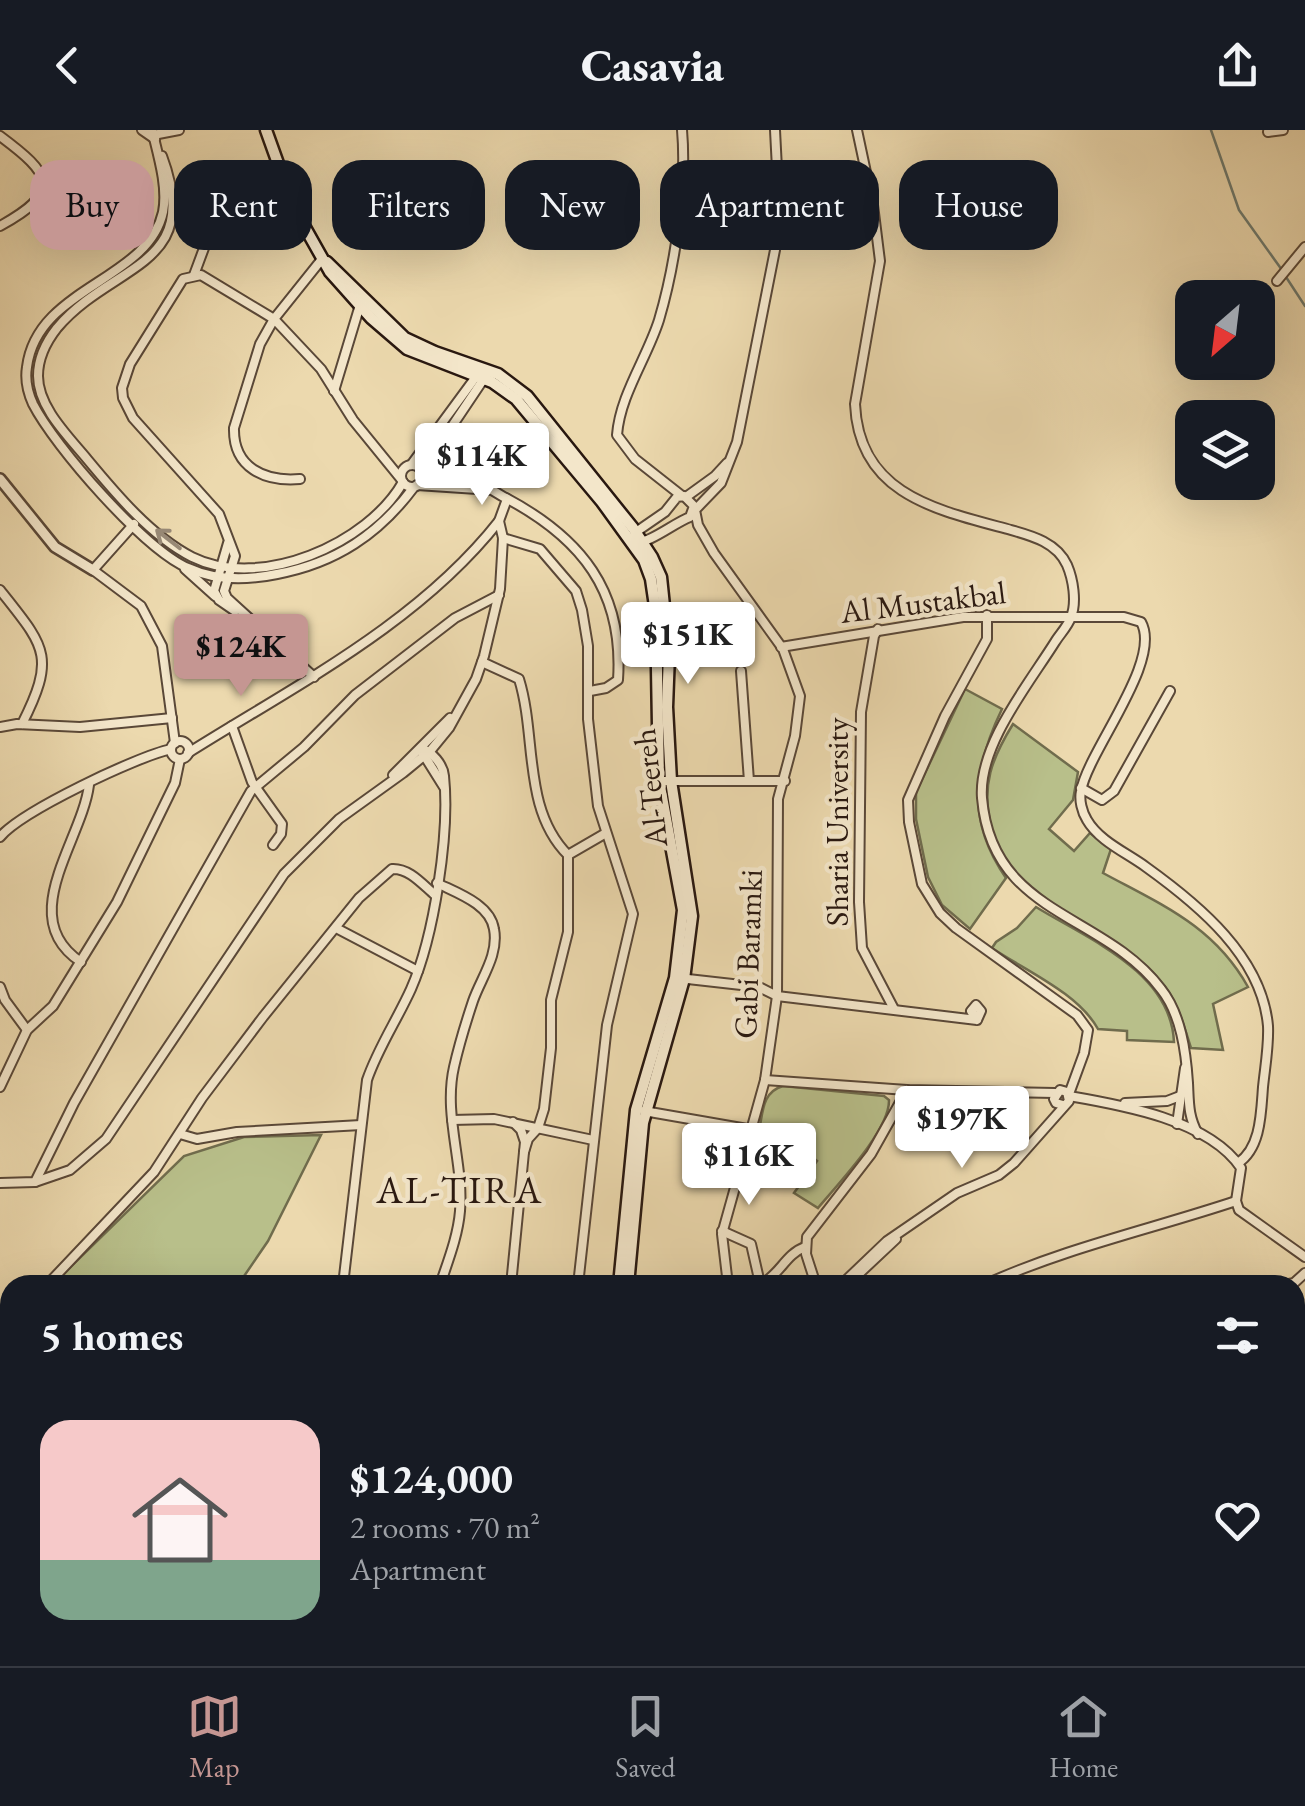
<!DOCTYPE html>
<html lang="en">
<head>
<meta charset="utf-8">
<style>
	:root { --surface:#171b24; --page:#20242c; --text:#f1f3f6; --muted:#9ea1a6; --line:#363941; --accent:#c59692 }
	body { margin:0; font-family:"EB Garamond",serif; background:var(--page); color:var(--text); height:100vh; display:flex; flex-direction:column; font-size:38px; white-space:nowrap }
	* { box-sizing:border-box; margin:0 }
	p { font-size:32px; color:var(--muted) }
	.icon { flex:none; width:55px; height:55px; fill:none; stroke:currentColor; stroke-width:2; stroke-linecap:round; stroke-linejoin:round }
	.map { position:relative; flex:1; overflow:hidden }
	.drawer { position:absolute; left:0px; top:1145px; width:1305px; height:392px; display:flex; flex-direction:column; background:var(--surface); border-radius:30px 30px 0 0; box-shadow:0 10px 40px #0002 }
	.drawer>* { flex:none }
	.hud { position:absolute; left:30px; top:30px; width:1245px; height:90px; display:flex; gap:20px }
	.needle { width:65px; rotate:208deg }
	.buttons { position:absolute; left:1175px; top:150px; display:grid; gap:20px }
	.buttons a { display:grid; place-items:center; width:100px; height:100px; border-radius:20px; background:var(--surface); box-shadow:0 10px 40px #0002; font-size:50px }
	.price { position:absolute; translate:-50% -85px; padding:0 22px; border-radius:10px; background:#fff; color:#222; font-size:32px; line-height:65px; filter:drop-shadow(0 2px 5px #0008) }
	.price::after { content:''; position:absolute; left:50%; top:60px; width:30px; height:22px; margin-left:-15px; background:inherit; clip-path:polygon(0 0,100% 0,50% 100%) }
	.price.current { background:var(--accent); color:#111 }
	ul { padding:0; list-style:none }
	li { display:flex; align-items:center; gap:30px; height:250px; padding:0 40px }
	li span { display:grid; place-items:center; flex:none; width:280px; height:200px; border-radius:30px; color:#555 }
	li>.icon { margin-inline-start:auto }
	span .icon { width:120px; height:120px; fill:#fffc; stroke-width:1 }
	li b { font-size:42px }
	h2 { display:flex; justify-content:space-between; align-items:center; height:120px; padding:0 40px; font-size:42px }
	.pill { padding:0 35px; border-radius:30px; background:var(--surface); box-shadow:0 10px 40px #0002; font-size:35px; line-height:90px }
	.pill.current { background:var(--accent); color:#111 }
	header { display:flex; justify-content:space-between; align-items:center; height:130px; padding:0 40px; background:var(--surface); font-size:45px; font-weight:800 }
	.tab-bar { display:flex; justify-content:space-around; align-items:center; height:140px; border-top:2px solid var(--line); background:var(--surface); font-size:28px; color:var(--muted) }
	.tab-bar a { display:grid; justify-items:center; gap:5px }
	.tab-bar .current { color:var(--accent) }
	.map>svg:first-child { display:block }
</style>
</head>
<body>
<header><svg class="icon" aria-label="back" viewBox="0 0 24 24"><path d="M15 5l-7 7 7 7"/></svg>Casavia<svg class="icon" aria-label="share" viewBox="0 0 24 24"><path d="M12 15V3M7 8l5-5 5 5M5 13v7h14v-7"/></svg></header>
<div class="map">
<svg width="1305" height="1536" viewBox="0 0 1305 1536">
	<defs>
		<pattern id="forest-firs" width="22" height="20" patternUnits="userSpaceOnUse" patternTransform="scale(2.5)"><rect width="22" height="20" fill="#b8bf8a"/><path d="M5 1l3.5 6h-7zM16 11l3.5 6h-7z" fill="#9ea376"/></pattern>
	</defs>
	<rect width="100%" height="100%" fill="#ecd9ae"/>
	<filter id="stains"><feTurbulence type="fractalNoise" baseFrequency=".002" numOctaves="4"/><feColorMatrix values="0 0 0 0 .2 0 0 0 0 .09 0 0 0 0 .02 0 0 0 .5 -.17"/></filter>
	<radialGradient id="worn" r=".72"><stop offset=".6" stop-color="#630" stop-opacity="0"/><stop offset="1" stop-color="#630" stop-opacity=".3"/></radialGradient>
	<g fill="#b8bf8a" stroke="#706c4d" stroke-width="2.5">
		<path d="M965,559L1002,579C973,639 966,691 1006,748L970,799L942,775L928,747L916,689V662Z"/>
		<path d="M1013,594L1078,642L1073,670L1049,699L1074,721L1090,703L1111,719L1103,743C1162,775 1214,796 1248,857L1213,874L1223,920L1191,918C1183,893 1177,869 1159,849C1110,792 1010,776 991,696C981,655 992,628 1013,594Z"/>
		<path d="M1036,777C1088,809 1171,842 1174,912L1127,910V901L1098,899C1078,863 1026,841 992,818L996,812L1017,798Z"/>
		<path d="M783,956L884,966L889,970C890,1000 838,1054 818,1078L794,1063L817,1031L788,1006L759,1001C763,982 762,962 783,956Z"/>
		<path d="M321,1005L268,1111L238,1155H52L184,1026L244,1007Z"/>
		<path d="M10,1196V1324L0,1319V1206Z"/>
	</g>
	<path fill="url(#forest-firs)" stroke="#706c4d" stroke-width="2.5" d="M1305,1448V1536H1295L1287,1528H1295V1450Z"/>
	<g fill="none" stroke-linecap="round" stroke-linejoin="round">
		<g stroke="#6c796e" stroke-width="2.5">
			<path d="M1211,0L1239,80L1282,140"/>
			<path d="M1286,147L1305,176"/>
		</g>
		<defs>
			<g id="minor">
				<path d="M142,0L155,9"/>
				<path d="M152,0C158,25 168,57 163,82C148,151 37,157 27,237C25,249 28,263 33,274C55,317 144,419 188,438C216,451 248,450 277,444C336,433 379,404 414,357"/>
				<path d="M682,0C687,56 675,136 659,190C647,228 620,265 617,305L635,329L682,366"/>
				<path d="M857,0L873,75L880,131L855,274C859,365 937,380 1011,400C1033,406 1057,413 1067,435C1073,449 1077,472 1071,487C1068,496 1060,504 1055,512C1028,555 978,616 982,668C992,786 1103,782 1161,859C1181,884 1186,922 1188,953C1189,972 1188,986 1198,1004"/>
				<path d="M1268,2L1283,0"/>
				<path d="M153,5L179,0"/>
				<path d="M0,6C51,44 64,61 0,96"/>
				<path d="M162,26C204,138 113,132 57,198C46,212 38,227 38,246C38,277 68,306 87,329C116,364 151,406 192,427C260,461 368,414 403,352"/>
				<path d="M194,145L223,67"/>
				<path d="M1277,151L1305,117"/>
				<path d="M334,261L360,175"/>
				<path d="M411,335L478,244"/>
				<circle cx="412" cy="346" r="11"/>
				<path d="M422,341L485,247"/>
				<path d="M300,349C265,352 233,338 234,298L260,214L274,189L322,129"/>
				<path d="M684,366L694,376L690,387C672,394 650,414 632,413L636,402L665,382L677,367Z"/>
				<path d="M686,367L715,346L727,333"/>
				<path d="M506,368C581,408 624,461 618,550L606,558L590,561"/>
				<path d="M134,394L93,440L141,476L162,516L175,613"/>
				<path d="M503,408L540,419L576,461L582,480L588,516V589L598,676L633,784L607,895L578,1155"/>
				<path d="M228,413L214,461L219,470L235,481"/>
				<path d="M185,439L215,466"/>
				<path d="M0,460C44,516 57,525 22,594"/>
				<path d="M987,485V509L945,586L908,670L909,692L922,754L940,783L956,798L1077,885L1088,900L1084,923L1069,964"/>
				<path d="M878,499L874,506L861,582L859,772L862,818L894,879"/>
				<path d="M781,517L963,487H1124L1141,492C1163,531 1088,621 1081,661C1079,670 1082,682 1087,690C1099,711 1127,723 1146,737C1199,775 1262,827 1268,896C1269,916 1265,937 1263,957C1261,983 1261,1018 1238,1033"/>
				<path d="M482,532L519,549C537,607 522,679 568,725V802L551,870V918L544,979L538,998L528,1009L524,1022"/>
				<path d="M741,541L749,651"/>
				<path d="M314,547L227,468L224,461L235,426L219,384L133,288L123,268L122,258L130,234L183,149L201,145L274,189L321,239L353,290L401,349"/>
				<path d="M232,596L252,652L282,694L281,704L273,715"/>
				<path d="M0,597L17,594L80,597L172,588"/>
				<circle cx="180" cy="620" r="9"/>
				<path d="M422,622L444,657"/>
				<path d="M188,623C296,555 419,493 499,391"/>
				<path d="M393,645L450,588"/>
				<path d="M659,651H785"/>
				<path d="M1081,658L1102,670L1114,661L1170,561"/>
				<path d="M0,707C22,681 136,627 171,619"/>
				<path d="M568,725L606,703"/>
				<path d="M437,753C457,763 490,774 494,799C499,825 481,848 473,871C466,892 459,915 454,937C443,985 464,1033 460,1081C458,1106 448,1131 440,1155"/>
				<path d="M336,798L418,841"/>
				<path d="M81,832C14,788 82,711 89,655"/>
				<path d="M679,848L759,857L777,866L977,890L981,881L976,875L971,881L977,890"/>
				<path d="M0,857L5,870L27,900"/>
				<path d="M765,950L907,960L1055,963"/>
				<path d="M0,957L27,900L53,876L117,772L175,653L180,629"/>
				<path d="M1069,966C1122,975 1209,990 1241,1038L1236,1071L1239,1080L1305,1127"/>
				<path d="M1125,973L1167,971L1180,966"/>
				<path d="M644,981L753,1000"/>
				<path d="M452,990L494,989L593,1010"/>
				<path d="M1177,994L1185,938"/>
				<path d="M180,1004L197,1009L237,1002L361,995"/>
				<path d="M35,1052L70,1040L106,1009L284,744L339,689L403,643L431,620L449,598L476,549L484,526L500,459L503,408L499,391L507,369L492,360L417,355"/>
				<path d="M0,1053L35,1052L74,973L251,661L304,617L355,565L455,488L499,465"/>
				<path d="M722,1101L751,1114L759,1149L763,1153C780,1144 786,1124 805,1117"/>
				<path d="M47,1155L154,1042L202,968L263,887L359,768L392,739C409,738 422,754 435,765"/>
				<path d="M343,1155L367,950C378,918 397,890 411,859C434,807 450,703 444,646C443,634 432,622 421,618"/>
				<path d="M511,1155L525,1012L521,1000L513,992"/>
				<path d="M728,1155L722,1104L765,950L777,866L778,669L795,606L800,566L783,519L714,423L698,395L695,380L721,353L737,312L775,120L779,78L775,0"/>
				<path d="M816,1155L806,1124L807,1107L871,1024L907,960"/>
				<path d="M841,1155L887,1111L957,1063L999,1045L1014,1033L1069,971L1067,962L1060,960L1054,969L1056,973L1063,975"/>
				<path d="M847,1155L896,1109"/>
				<path d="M984,1155C1065,1118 1152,1099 1236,1071"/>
				<path d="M1284,1155L1294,1153L1305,1143"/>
				<path d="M0,1202L10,1193"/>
				<path d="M1295,1332L1305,1327"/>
				<path d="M339,1528L343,1536"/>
				<path d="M852,1528L854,1536"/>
				<path d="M1017,1528V1536"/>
				<path d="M1093,1528L1094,1536"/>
			</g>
			<path id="tertiary" d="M0,349L55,417L93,440"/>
			<g id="secondary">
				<path d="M266,0L294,78L330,142L371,188L407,219L492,252L516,269L602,372L644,430L651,449L656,483L659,651L683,780L675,848L636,980L619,1155"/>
				<path d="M327,132L405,208L435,222L498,244L527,266L633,398L652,427L661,447L669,524L667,577L671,651L692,786L684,849L643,993L628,1155"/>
				<path d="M721,1528L726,1536"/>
				<path d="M734,1528L740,1536"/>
			</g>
		</defs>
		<use href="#minor" stroke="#5a4838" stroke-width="12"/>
		<use href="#tertiary" stroke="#5a4838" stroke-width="14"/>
		<use href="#secondary" stroke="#291810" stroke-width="15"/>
		<use href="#minor" stroke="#f3e6ca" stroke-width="8"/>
		<use href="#tertiary" stroke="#f3e6ca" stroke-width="9"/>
		<use href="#secondary" stroke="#f3e6ca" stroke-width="10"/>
	</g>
	<defs><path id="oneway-shaft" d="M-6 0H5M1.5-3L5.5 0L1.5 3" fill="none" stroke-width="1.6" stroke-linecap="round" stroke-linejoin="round" transform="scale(2.5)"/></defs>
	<use stroke="#988976" href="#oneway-shaft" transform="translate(168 409) rotate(-142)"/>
	<g text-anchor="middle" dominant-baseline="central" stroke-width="9" stroke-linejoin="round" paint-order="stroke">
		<g font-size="32" fill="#291810" stroke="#f3e6ca">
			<text transform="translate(923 472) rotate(-7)">Al Mustakbal</text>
			<text transform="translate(650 658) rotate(-96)">Al-Teereh</text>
			<text transform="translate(837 692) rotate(-90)">Sharia University</text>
			<text transform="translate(748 824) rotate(-88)">Gabi Baramki</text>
		</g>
		<g font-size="38" letter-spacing="2.5" fill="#291810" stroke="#f3e6ca">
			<text x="460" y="1059">AL-TIRA</text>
		</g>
	</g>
	<rect width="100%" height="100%" filter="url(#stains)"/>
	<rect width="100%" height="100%" fill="url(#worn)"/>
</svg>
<div class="buttons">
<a><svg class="needle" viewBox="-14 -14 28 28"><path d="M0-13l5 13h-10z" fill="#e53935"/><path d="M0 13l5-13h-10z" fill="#9ea1a6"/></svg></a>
<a><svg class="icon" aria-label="layers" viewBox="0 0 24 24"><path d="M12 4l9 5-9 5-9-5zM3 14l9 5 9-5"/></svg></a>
</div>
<b class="price" style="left:482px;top:378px">$114K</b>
<b class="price" style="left:688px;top:557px">$151K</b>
<b class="price current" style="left:241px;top:569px">$124K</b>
<b class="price" style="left:962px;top:1041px">$197K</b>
<b class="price" style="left:749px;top:1078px">$116K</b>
<div class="hud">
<a class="pill current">Buy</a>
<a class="pill">Rent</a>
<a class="pill">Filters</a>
<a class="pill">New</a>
<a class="pill">Apartment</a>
<a class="pill">House</a>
</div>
<section class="drawer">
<h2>5 homes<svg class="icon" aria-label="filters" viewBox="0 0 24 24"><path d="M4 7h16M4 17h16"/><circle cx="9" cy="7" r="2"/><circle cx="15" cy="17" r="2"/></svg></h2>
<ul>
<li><span style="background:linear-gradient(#f6c9c9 70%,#7fa58c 0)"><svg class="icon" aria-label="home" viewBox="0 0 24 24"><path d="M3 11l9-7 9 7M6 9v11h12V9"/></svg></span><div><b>$124,000</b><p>2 rooms · 70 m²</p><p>Apartment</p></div><svg class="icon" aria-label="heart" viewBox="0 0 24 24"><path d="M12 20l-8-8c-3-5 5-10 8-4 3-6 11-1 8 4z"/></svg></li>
</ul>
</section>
</div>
<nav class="tab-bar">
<a class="current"><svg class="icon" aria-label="map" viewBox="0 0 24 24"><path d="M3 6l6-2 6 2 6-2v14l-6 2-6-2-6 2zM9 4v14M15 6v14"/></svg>Map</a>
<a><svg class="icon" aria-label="saved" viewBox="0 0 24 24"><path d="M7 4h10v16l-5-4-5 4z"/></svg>Saved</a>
<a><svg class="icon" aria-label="home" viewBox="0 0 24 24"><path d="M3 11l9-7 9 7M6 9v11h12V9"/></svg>Home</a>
</nav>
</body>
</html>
